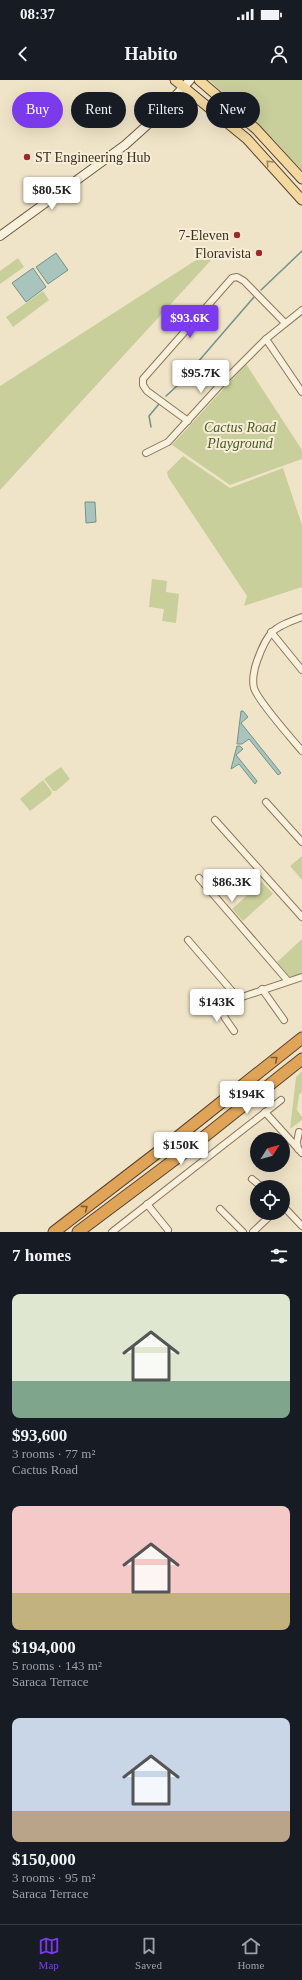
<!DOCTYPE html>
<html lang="en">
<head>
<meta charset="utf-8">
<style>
	:root { --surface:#171b24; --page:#20242c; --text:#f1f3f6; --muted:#9ea1a6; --line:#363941; --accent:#7c3aed }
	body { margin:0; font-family:Georgia,serif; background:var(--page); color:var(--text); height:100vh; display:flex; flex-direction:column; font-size:15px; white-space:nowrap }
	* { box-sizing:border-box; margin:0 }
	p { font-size:13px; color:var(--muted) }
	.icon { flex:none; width:22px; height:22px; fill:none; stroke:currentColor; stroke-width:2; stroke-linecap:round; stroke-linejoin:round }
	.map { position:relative; height:1152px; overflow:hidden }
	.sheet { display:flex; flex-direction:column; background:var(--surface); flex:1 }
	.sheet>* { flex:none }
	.hud { position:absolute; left:12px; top:12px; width:278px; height:36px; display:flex; gap:8px }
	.needle { width:26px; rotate:53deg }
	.buttons { position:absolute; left:250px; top:1052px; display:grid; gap:8px }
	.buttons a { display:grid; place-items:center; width:40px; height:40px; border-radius:50%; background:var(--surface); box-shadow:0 4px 16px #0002; font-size:20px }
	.price { position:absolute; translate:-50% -34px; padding:0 9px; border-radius:4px; background:#fff; color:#222; font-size:13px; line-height:26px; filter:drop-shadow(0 1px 2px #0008) }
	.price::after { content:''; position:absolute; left:50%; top:24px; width:12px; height:9px; margin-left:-6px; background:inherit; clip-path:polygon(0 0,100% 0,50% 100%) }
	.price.current { background:var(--accent); color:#fff }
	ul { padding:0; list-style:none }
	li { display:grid; align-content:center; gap:8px; height:212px; padding:0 12px }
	li span { display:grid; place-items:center; height:124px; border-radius:8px; color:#555 }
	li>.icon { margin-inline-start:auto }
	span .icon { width:72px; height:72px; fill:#fffc; stroke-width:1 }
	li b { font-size:17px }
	h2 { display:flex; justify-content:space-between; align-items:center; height:48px; padding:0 12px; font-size:17px }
	.pill { padding:0 14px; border-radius:18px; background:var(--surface); box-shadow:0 4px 16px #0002; font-size:14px; line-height:36px }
	.pill.current { background:var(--accent); color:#fff }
	.status { display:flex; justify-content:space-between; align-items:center; height:28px; padding:0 20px; background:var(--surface); direction:ltr }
	.status svg { height:11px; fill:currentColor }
	header { display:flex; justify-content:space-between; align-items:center; height:52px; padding:0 12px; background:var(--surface); font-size:18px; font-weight:700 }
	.menu { display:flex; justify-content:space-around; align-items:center; height:56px; border-top:1px solid var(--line); background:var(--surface); font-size:11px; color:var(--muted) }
	.menu a { display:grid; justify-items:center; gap:2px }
	.menu .current { color:var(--accent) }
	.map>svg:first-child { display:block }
</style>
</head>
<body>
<div class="status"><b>08:37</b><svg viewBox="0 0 49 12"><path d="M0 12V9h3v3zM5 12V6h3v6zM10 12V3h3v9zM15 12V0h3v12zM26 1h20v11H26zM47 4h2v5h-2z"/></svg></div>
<header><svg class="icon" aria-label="back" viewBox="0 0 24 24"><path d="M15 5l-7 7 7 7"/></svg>Habito<svg class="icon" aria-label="person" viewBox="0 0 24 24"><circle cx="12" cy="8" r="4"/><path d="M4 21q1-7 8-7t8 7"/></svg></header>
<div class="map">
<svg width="302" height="1152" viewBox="0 0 302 1152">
	<rect width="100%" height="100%" fill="#f0e4c8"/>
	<g fill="#c9cf9b">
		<path d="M209,0H302V93L276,62Z"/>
		<path d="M207,173L214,177L0,410V306Z"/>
		<path d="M18,178L24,187L0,204V191Z"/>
		<path d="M43,211L49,220L13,247L6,237Z"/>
		<path d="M246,284L302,370V379L230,405L172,365Z"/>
		<path d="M183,376L230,408L283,388L302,445V507L244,526L247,516L168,397L167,392Z"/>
		<path d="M152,499L167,501L166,512L179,514L176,543L162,541L164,529L149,527Z"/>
		<path d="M61,687L70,699L56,711H53L44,699Z"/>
		<path d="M43,700L52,712L51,715L30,731L20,719Z"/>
		<path d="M302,776V800L290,786Z"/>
		<path d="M262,802L273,814L243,841L232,829Z"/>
		<path d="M302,859V893L290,897L277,882Z"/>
		<path d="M302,991V1012L299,1015L297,1030L302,1037V1040L290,1049L296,997Z"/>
	</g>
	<g fill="#a9c4bc" stroke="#6f938a">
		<path d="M56,173L68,190L48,204L36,187Z"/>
		<path d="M33,188L46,207L26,222L12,203Z"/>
		<path d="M85,422H95L96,442L86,443Z"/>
		<path d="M241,631H243L248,637L241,643L281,693L278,695L249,659L242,664H237Z"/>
		<path d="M237,666H240L243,669L236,675L257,701L255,704L239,684L231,689Z"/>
	</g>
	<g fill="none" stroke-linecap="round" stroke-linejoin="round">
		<g stroke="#6f938a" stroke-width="1.5">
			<path d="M261,210L302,171"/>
			<path d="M166,316L178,305L254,217"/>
			<path d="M151,347L149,336L159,324"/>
		</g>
		<defs>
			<g id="street">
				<path d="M266,259L302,312"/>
				<path d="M188,341L147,311L143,305V299L232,198L237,197L244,201L285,243"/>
				<path d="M146,373L168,362L221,304L266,259L302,230"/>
				<path d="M302,537C272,548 268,551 257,581C254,589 252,601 254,608C258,621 292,659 302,671"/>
				<path d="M271,552L302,590"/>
				<path d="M266,722L302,762"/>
				<path d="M215,740L302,837"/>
				<path d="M199,798L288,901"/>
				<path d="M188,860L238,918"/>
				<path d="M262,909L284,940"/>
				<path d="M219,924L225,938L234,951"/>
				<path d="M203,930L302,897"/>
				<path d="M265,1032L302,1073"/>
				<path d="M298,1069L297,1062L299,1052"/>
				<path d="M252,1099L262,1107"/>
				<path d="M147,1124L168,1150"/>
				<path d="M283,1126L302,1146"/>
				<path d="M220,1129L243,1152"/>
				<path d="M112,1152L281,1020"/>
				<path d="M253,1152L273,1133"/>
			</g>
			<path id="secondary" d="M0,156L125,65L154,39L190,0"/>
			<g id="primary">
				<path d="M175,0L247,59L302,120"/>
				<path d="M199,0L256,49L302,99"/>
			</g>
			<g id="highway">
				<path d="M54,1152L179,1056L302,958"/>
				<path d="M78,1152L190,1068L302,979"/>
			</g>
		</defs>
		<use href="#street" stroke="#8d765c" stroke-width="8"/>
		<use href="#secondary" stroke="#6f573f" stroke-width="10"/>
		<use href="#primary" stroke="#5b4430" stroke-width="11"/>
		<use href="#highway" stroke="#5b4430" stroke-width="13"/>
		<use href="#street" stroke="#faf1dc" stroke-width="6"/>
		<use href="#secondary" stroke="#faf1dc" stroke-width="8"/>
		<use href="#primary" stroke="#f3d9a0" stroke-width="9"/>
		<use href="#highway" stroke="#e0a458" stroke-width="11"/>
	</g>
	<defs><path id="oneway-chevron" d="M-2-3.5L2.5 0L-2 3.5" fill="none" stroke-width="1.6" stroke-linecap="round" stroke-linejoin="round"/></defs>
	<use stroke="#988460" href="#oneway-chevron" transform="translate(269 83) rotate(-133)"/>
	<g stroke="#7e5d36">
		<use href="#oneway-chevron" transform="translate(275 979) rotate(-39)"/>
		<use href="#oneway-chevron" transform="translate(85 1128) rotate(-37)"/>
	</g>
	<g fill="#9e2a2b" stroke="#f7eed8" stroke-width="1.5">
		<circle cx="27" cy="77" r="4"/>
		<circle cx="237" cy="155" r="4"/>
		<circle cx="259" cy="173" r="4"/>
	</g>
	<g text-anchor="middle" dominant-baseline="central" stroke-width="4" stroke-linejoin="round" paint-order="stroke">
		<g font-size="14" fill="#3d2e20" stroke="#f7eed8" text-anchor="end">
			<text x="35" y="77" text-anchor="start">ST Engineering Hub</text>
			<text x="229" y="155">7-Eleven</text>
			<text x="251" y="173">Floravista</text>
		</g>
		<g font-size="14" font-style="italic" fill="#4d5a26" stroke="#f7eed8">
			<text x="240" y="347">Cactus Road<tspan x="240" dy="16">Playground</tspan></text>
		</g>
	</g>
</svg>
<div class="buttons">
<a><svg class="needle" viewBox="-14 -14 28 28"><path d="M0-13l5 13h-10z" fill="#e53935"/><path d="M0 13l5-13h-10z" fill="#9ea1a6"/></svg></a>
<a><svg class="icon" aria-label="locate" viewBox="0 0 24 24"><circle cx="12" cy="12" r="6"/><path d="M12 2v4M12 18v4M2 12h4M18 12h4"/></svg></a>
</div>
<b class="price" style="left:52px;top:131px">$80.5K</b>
<b class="price current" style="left:190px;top:259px">$93.6K</b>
<b class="price" style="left:201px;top:314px">$95.7K</b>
<b class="price" style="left:232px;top:823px">$86.3K</b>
<b class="price" style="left:217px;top:943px">$143K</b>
<b class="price" style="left:247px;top:1035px">$194K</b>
<b class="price" style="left:181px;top:1086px">$150K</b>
<div class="hud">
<a class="pill current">Buy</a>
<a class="pill">Rent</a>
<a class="pill">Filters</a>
<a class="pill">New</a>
</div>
</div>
<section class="sheet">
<h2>7 homes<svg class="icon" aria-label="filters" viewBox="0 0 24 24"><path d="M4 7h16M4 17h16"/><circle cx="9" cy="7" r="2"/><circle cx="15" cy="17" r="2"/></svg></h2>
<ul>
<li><span style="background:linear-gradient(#dfe7d0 70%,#7fa58c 0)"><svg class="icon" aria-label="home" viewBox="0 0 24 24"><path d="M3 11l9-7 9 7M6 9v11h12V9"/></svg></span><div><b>$93,600</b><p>3 rooms · 77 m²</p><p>Cactus Road</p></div></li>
<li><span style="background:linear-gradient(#f6c9c9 70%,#c2b280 0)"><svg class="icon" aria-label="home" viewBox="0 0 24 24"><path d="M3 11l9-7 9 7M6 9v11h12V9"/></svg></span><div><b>$194,000</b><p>5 rooms · 143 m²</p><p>Saraca Terrace</p></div></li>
<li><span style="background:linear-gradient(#c9d6e8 75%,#b9a48a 0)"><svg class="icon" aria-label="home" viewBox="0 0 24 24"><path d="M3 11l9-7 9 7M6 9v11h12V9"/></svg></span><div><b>$150,000</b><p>3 rooms · 95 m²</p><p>Saraca Terrace</p></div></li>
</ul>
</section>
<nav class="menu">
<a class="current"><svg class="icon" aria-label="map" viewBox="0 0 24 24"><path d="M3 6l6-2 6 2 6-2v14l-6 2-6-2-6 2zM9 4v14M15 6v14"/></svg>Map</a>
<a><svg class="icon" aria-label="saved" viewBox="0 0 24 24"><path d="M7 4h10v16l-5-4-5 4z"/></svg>Saved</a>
<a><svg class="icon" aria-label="home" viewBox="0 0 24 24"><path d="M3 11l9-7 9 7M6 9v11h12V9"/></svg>Home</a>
</nav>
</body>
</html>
